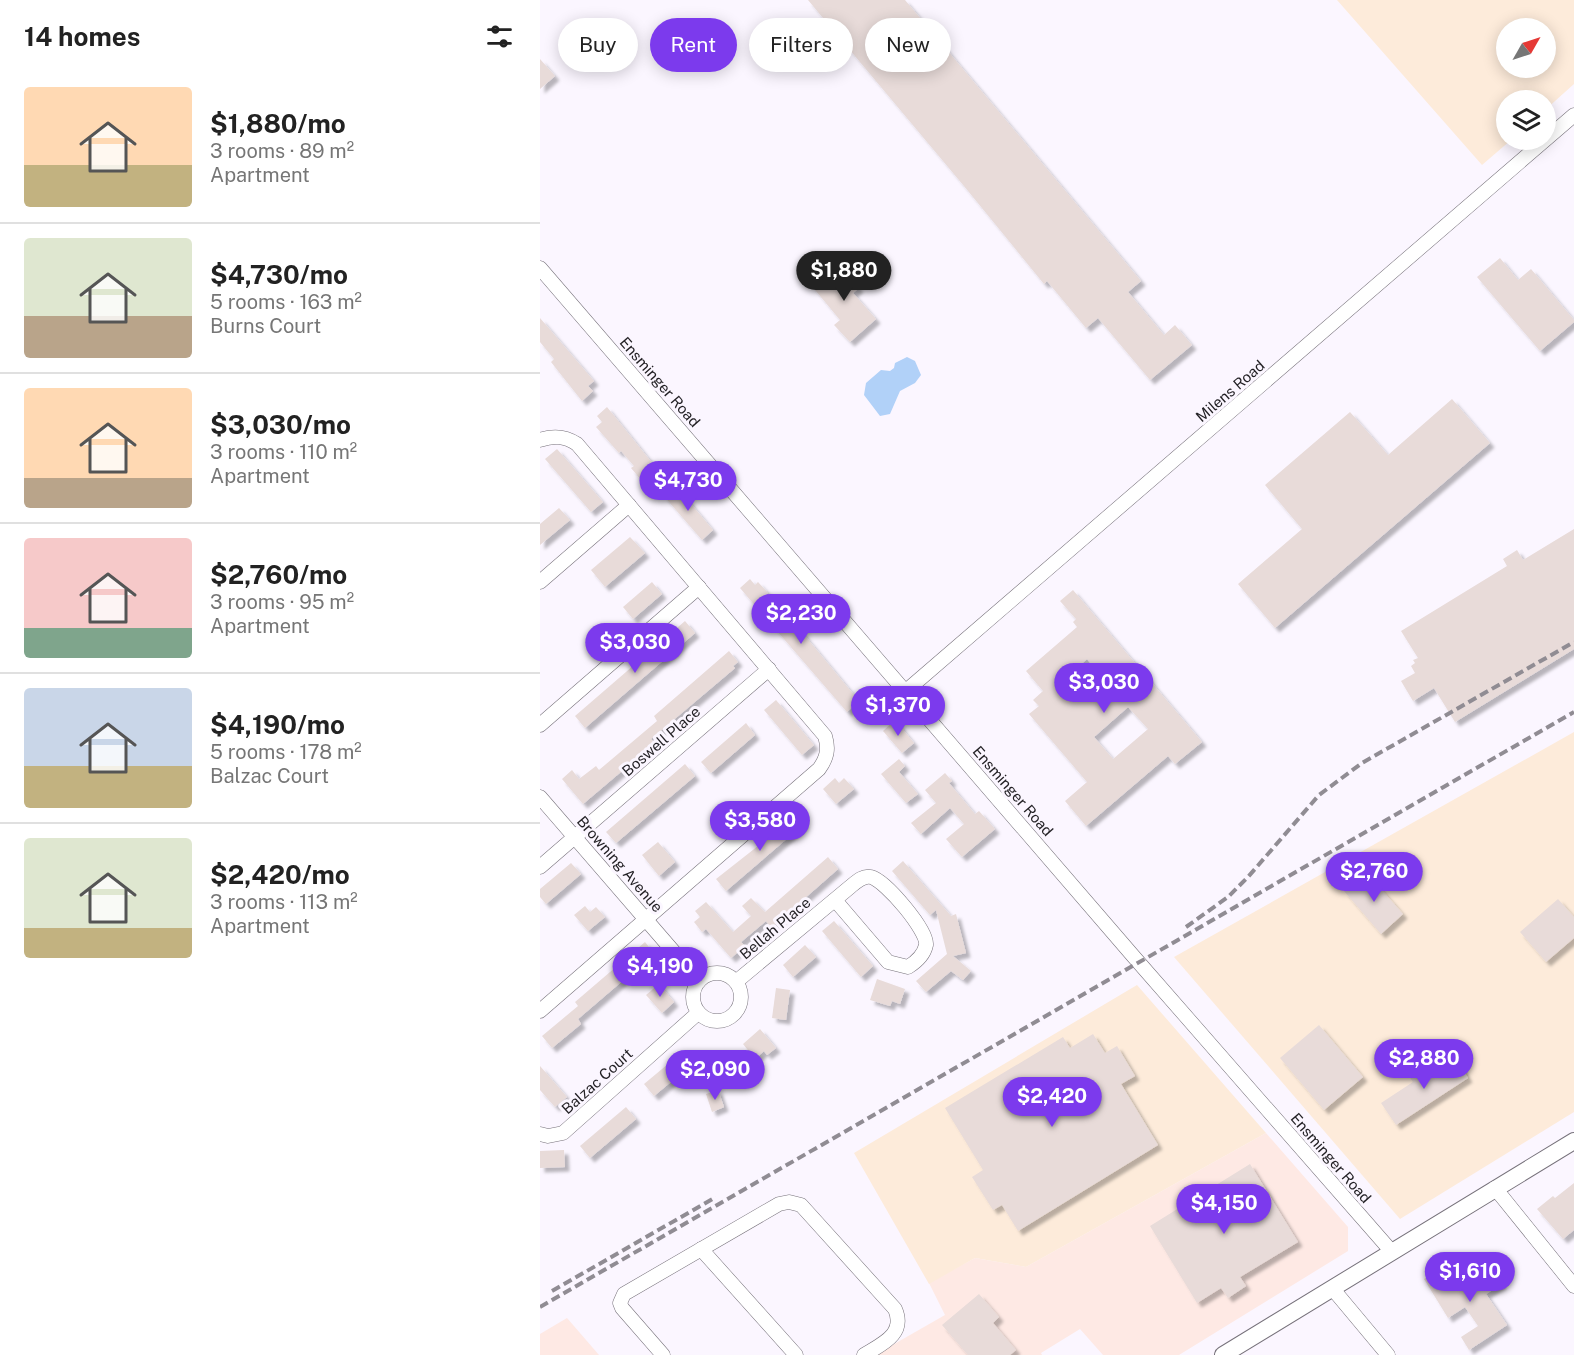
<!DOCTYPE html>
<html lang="en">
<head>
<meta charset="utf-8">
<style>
	:root { --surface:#fff; --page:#f6f6f6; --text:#222; --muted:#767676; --line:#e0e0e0; --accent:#7c3aed }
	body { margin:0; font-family:"Public Sans",sans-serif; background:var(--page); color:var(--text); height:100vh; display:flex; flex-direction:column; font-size:22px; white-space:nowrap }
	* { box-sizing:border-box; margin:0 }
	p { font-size:20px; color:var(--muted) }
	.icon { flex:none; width:33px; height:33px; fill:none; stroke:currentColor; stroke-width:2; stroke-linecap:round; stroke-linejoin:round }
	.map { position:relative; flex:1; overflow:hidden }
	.details { display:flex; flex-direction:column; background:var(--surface); width:540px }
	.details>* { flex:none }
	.top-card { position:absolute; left:18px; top:18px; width:570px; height:54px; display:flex; gap:12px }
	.needle { width:39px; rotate:51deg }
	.tools { position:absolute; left:956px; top:18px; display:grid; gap:12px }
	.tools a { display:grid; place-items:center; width:60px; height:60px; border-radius:50%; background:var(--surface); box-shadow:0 3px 15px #0003; font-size:30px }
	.price { position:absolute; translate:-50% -51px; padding:0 14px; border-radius:21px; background:var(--accent); color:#fff; font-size:20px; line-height:39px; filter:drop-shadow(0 2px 3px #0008) }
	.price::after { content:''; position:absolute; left:50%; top:36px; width:18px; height:14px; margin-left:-9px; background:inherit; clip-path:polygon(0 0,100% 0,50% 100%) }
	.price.current { background:#222; color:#fff }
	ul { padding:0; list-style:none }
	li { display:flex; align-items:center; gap:18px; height:150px; padding:0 24px }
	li+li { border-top:2px solid var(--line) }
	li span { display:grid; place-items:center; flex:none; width:168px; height:120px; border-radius:6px; color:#555 }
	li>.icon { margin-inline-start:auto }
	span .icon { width:72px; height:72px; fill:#fffc; stroke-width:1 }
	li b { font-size:26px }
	h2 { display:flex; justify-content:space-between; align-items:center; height:72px; padding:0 24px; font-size:26px }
	.tag { padding:0 21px; border-radius:27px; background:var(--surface); box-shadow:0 3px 15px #0003; font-size:21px; line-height:54px }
	.tag.current { background:var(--accent); color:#fff }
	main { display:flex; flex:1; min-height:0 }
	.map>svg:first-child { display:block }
</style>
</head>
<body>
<main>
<section class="details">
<h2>14 homes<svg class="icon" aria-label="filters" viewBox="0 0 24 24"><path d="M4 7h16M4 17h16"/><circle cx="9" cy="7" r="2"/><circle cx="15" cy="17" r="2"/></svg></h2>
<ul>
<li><span style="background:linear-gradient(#ffd9b3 65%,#c2b280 0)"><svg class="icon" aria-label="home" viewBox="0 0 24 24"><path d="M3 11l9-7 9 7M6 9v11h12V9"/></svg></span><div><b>$1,880/mo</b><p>3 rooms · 89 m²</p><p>Apartment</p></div></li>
<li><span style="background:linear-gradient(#dfe7d0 65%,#b9a48a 0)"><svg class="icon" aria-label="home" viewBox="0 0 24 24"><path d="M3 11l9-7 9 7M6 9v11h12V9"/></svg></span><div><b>$4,730/mo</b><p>5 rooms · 163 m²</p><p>Burns Court</p></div></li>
<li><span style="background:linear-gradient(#ffd9b3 75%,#b9a48a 0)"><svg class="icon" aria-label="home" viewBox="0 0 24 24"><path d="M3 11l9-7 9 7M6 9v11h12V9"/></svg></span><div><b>$3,030/mo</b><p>3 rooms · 110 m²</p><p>Apartment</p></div></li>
<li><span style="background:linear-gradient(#f6c9c9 75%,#7fa58c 0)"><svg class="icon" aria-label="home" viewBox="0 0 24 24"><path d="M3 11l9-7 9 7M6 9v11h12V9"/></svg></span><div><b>$2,760/mo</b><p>3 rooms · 95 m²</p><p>Apartment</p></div></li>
<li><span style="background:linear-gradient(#c9d6e8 65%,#c2b280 0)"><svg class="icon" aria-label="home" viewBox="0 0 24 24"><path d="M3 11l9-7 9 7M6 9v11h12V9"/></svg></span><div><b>$4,190/mo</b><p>5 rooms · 178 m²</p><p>Balzac Court</p></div></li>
<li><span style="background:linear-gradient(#dfe7d0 75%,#c2b280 0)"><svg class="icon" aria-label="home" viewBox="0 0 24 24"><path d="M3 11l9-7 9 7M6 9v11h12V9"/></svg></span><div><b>$2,420/mo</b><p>3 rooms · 113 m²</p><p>Apartment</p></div></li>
</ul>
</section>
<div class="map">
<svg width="1034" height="1355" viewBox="0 0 1034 1355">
	<defs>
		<filter id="shadow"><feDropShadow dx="4.5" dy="4.5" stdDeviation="1.5" flood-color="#0004"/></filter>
	</defs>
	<rect width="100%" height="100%" fill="#fbf6ff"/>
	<g fill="#fee9e4">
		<path d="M726,1133L808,1227V1251L639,1355H563L540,1329L501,1353L502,1355H335L405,1315L389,1283L435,1258L486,1267Z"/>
		<path d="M27,1318L59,1355H0V1334Z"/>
	</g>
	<g fill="#fdebda" fill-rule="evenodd">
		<path d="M797,0H1034V84L1005,110V100H966V140H971L942,165ZM1005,28V68H966V28Z"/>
		<path d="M1034,732V1112L860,1219L634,957Z"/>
		<path d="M597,985L726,1133L486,1267L435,1258L389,1284L314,1153Z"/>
	</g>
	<path fill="#b1d1f8" d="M367,357L375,361L381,375L375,383L360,391L350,414L340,416L324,395L326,383L341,370L350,371L354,368L355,363Z"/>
	<g fill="#e8dbd9" fill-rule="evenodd" filter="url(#shadow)">
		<path d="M268,0H365L601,281L588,292L624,335L635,325L652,345L610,380L558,318L546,328L507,281L504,284L424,186Z"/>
		<path d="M0,59L15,76L0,89Z"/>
		<path d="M960,258L978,280L991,269L1034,320V322L1000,351L937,277Z"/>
		<path d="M297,262L319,288L313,293L336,319L310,342L294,325L300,320L271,285Z"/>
		<path d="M0,318L54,381L48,386L53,391L42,401L11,362L14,359L0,342Z"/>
		<path d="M912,399L950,443L735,628L698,584L762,529L725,485L810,412L848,455Z"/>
		<path d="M67,407L117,469L102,481L91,468L94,466L81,451L79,453L56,427L62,422L57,416Z"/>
		<path d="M17,449L63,502L51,512L5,459Z"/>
		<path d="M135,485L173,530L162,540L123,495Z"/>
		<path d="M19,508L30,520L0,545V524Z"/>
		<path d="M1034,529V649L915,722L894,688L873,701L861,681L875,673L871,666L875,663L873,660L878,658L861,631L967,566L963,559L977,550L983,560Z"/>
		<path d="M90,537L105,553L65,587L51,570Z"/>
		<path d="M210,579L215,585L218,582L228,593L226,595L249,622L251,619L319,701L307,712L200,588Z"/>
		<path d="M112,582L122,594L93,619L83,607Z"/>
		<path d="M533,590L662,742L635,764L628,756L546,826L525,801L547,782L489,714L499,706L493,700L503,691L486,671L537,627L533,622L536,619L520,601ZM547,659L567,682L545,701L528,681L531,678L529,675ZM588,707L608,729L573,759L554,737Z"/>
		<path d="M145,621L155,633L45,728L35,716Z"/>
		<path d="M189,651L198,662L193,666L195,668L111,739L115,743L43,804L22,779L32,770L39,779L56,766L59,770L117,721L114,716Z"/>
		<path d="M236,700L274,745L262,755L224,710Z"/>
		<path d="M355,720L374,743L362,753L343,731Z"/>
		<path d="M206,723L215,735L171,773L161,762Z"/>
		<path d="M359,759L365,766L359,772L378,794L366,803L341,774Z"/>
		<path d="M145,764L155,776L76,843L66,832Z"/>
		<path d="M405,773L412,781L409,783L435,814L439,811L455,829L422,857L406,839L424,824L410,808L381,834L371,823L396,803L385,790Z"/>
		<path d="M295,778L299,783L304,778L314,789L296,804L283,789Z"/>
		<path d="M255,812L264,824L186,891L176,879L223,842L222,841Z"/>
		<path d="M118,842L135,862L119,876L102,855Z"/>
		<path d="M288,857L298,869L231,928L226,921L201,942L205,946L191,958L166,929L162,932L154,922L160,917L155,911L166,902L193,932L211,916L202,906L211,898L225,912Z"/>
		<path d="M363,861L411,916L416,914L426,953L413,956L431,971L423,980L411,971L386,992L376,981L407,954L396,910L390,915L352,871Z"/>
		<path d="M31,863L41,874L6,904L0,897V889Z"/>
		<path d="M826,872L863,914L841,934L804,891Z"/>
		<path d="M1018,899L1034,917V938L1006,962L980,932Z"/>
		<path d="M45,906L50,912L56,907L65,917L48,931L34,915Z"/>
		<path d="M294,921L333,966L321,977L282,931Z"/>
		<path d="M105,942L118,958L114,962L123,973L114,980L101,965L38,1019L41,1024L12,1048L2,1036L38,1006L35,1002Z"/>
		<path d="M265,945L276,957L253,977L243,965Z"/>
		<path d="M337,979L365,989L360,1004L352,1001L350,1006L330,1000Z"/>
		<path d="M119,984L134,1002L122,1013L106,995Z"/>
		<path d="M236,988L250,990L246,1020L232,1018Z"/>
		<path d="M779,1025L823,1077L784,1110L740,1058Z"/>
		<path d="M220,1029L236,1048L227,1055L224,1051L215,1059L203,1044Z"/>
		<path d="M553,1034L565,1053L577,1046L595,1076L581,1084L618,1145L478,1231L462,1205L453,1210L432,1177L443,1170L405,1108L523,1037L530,1048Z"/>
		<path d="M140,1054L150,1066L114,1096L104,1084Z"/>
		<path d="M189,1054L190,1069H166V1055Z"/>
		<path d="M915,1057L928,1078L856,1125L841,1103L873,1082L869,1076L881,1068L886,1076Z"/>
		<path d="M0,1066L27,1097L15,1107L0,1090Z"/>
		<path d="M178,1090L184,1107L172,1112L166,1094Z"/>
		<path d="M86,1107L96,1119L50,1158L40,1146Z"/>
		<path d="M24,1150L25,1167L0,1168V1151Z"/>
		<path d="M710,1164L758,1242L700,1277L706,1286L688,1298L681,1288L657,1303L610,1226Z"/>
		<path d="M1034,1183V1230L1023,1239L997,1209L1013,1196L1015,1198Z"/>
		<path d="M899,1269L912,1288L930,1277L933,1281L952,1269L962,1284L946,1294L967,1325L929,1350L921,1337L938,1326L925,1307L908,1318L884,1279Z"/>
		<path d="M439,1294L459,1317L453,1323L476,1350L470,1355H428L402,1325Z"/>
	</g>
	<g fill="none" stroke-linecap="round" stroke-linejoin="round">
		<defs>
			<g id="minor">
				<path d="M0,268L594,957L852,1252"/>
				<path d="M0,440C14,435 25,436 37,444L285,736C289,749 287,758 279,769L0,1011"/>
				<path d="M0,582L89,505"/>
				<path d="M366,691L1034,115"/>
				<path d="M0,725L159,587"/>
				<path d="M0,797L159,981"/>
				<path d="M0,867L229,669"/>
				<circle cx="177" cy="997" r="24"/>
				<path d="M197,981L310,887C316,882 323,875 331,877C346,881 388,931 386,945C384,955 376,962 368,967L348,962L295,900"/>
				<path d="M0,1134L8,1136L23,1133L158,1013"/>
				<path d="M955,1188L1034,1286"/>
				<path d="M161,1249L256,1355"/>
				<path d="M792,1288L848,1355"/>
				<path d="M123,1355L82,1308L80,1303L84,1294L239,1204L249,1202L261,1205L355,1309C366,1334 342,1344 324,1355"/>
			</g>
			<path id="major" d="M683,1355L1034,1141"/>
		</defs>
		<use href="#minor" stroke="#77727b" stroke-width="15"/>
		<use href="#major" stroke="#77727b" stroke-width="18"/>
		<use href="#minor" stroke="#fff" stroke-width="14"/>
		<use href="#major" stroke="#fff" stroke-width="16"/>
		<g stroke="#908c93" stroke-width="4" stroke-dasharray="9 4.5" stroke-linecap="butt">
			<path d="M646,927L688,897L708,877L779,795L822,763L1034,642"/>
			<path d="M12,1291L176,1197"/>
			<path d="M0,1307L1034,712"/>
		</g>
	</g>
	<g text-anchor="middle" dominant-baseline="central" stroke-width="6" stroke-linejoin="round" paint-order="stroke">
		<g font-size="15" fill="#211f23" stroke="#fbf6ff">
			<text transform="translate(120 382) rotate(49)">Ensminger Road</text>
			<text transform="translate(690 391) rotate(-41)">Milens Road</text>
			<text transform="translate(121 741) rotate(-41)">Boswell Place</text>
			<text transform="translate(473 791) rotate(49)">Ensminger Road</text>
			<text transform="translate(80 864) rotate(49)">Browning Avenue</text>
			<text transform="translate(235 928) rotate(-40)">Bellah Place</text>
			<text transform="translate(57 1081) rotate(-42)">Balzac Court</text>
			<text transform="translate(791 1158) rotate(49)">Ensminger Road</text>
		</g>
	</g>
</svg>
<div class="tools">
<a><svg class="needle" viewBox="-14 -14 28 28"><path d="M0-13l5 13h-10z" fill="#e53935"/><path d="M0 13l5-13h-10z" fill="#767676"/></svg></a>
<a><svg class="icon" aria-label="layers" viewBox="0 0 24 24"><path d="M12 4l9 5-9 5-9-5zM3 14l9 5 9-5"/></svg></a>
</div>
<b class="price current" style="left:304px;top:302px">$1,880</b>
<b class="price" style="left:148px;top:512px">$4,730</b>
<b class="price" style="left:261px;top:645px">$2,230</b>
<b class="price" style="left:95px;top:674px">$3,030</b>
<b class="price" style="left:564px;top:714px">$3,030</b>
<b class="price" style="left:358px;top:737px">$1,370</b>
<b class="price" style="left:220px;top:852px">$3,580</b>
<b class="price" style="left:834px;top:903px">$2,760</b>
<b class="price" style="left:120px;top:998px">$4,190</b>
<b class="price" style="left:884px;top:1090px">$2,880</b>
<b class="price" style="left:175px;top:1101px">$2,090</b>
<b class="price" style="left:512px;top:1128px">$2,420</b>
<b class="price" style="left:684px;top:1235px">$4,150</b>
<b class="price" style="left:930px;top:1303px">$1,610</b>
<div class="top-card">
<a class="tag">Buy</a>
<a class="tag current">Rent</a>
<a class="tag">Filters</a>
<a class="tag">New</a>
</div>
</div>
</main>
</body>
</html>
